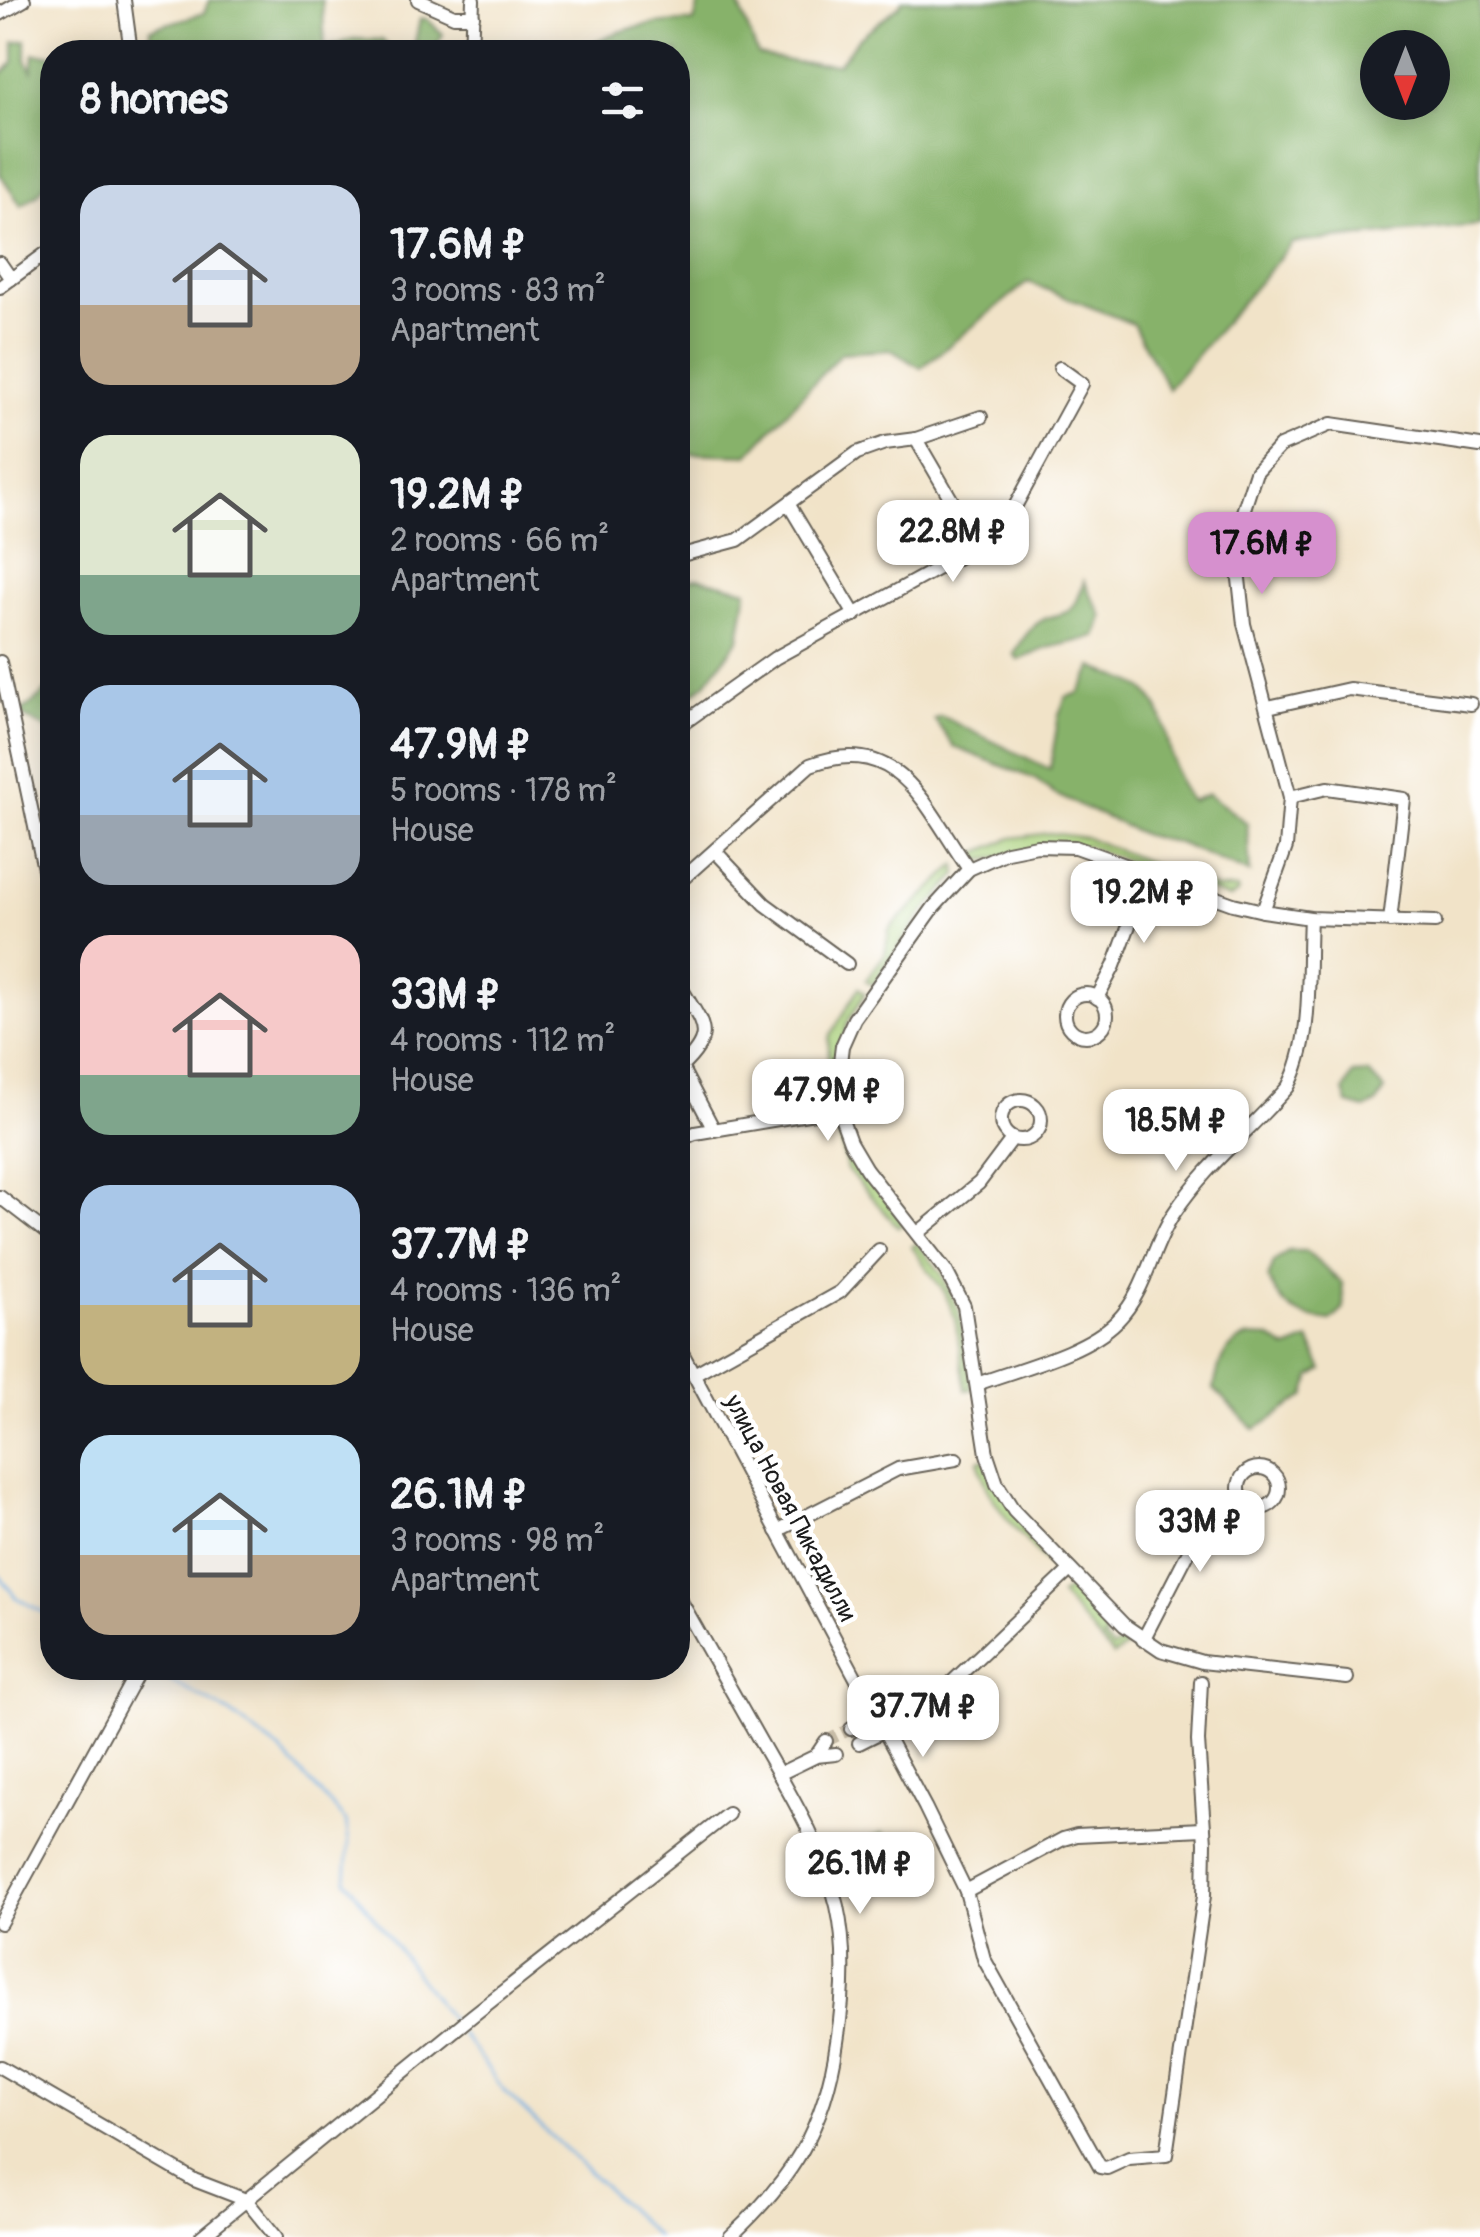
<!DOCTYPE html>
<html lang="en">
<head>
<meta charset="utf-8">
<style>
	:root { --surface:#171b24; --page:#242831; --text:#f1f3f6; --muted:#9ea1a6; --accent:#d690ce }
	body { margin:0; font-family:Pangolin,sans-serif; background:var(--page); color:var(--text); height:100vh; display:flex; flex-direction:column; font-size:38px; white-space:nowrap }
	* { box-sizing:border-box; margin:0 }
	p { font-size:32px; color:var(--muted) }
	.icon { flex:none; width:55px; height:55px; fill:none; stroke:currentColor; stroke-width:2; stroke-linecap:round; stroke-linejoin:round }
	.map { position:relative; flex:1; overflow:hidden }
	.side { position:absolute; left:40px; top:40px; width:650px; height:1640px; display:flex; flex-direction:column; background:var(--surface); border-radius:40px; box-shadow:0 5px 25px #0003 }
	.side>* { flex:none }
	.needle { width:65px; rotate:180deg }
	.tools { position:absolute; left:1360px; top:30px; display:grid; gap:20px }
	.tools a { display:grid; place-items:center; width:90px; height:90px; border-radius:50%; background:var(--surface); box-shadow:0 5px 25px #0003; font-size:50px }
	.price { position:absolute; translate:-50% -85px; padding:0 22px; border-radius:20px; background:#fff; color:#222; font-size:32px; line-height:65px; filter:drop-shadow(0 2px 5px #0008) }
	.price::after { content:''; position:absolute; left:50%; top:60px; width:30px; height:22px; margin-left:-15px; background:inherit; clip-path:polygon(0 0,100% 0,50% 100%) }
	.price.active { background:var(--accent); color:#111 }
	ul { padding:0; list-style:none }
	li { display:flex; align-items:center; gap:30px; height:250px; padding:0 40px }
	li span { display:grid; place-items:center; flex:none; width:280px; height:200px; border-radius:30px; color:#555 }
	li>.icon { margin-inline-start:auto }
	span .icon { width:120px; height:120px; fill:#fffc; stroke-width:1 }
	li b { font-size:42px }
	h2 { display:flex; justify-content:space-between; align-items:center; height:120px; padding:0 40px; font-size:42px }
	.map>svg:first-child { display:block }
</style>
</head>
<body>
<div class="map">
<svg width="1480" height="2237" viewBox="0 0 1480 2237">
	<rect width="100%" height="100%" fill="#fff"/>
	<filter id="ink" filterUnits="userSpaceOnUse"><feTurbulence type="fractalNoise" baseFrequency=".01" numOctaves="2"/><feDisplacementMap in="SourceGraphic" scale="20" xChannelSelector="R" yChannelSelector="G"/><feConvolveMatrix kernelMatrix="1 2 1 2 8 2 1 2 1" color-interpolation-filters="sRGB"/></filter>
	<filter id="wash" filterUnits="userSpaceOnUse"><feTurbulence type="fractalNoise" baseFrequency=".0048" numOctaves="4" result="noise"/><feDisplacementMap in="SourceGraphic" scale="40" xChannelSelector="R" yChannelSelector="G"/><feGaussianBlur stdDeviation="2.25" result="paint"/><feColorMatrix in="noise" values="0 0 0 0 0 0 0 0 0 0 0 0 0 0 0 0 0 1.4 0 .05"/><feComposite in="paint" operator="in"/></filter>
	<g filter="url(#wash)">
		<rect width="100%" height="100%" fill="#f1e3c8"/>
		<g fill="#aad07b" stroke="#63764c" stroke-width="2.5">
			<path d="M1050,833L1087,838L1216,889H1237L1238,893L1229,898L1085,845L976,861H971L967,857L1012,838Z"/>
			<path d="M956,865L957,875L920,917L872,985L866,980L885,954L889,929Z"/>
			<path d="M859,988L865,993L847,1023L834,1097H828L829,1038Z"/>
			<path d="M837,1127L903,1224L898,1227L847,1170Z"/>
			<path d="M917,1243L941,1273L959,1311L972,1389L966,1390L955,1318L945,1293L912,1247Z"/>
			<path d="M984,1459L1053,1560L1055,1565L1052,1569C1021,1535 989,1507 978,1461Z"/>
			<path d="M1069,1588L1111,1630L1103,1638L1112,1649L1122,1642L1126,1647L1113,1656L1060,1595Z"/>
			<path d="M883,1833L903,1871L883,1881L863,1843Z"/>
		</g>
		<g fill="#87b26b" stroke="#526744" stroke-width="2.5" fill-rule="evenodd">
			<path d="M209,0H322L325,48L353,39L382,40L394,52H150V29L204,13Z"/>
			<path d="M700,0H737L758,55L795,62L838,64L859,38L900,5L902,0H1480V225L1292,243L1168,389L1133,324L1028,282L921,368L891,350L841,353L748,455L678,453V52H577C612,29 653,21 694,22ZM1378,48H1432V102H1378Z"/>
			<path d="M420,19H427L443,34L433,52H413Z"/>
			<path d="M26,40V60L32,71L34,54L52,55V175L38,194L21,206L0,174V70L3,73L14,62V42Z"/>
			<path d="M699,578L747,590L739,639L706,683L678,706V581Z"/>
			<path d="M1084,581L1103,617L1096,637L1047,648L1019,660L1014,654C1019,646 1025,634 1033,627C1057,604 1071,630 1084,581Z"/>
			<path d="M1093,667C1108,674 1132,680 1145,690C1173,715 1165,772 1191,801L1208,794L1247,823L1250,873L1178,843L1144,835L1054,794L1035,779L954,747L934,719L941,716L1050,769L1059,714L1066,697L1079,693Z"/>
			<path d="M52,682V732L19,714L49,689Z"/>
			<path d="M1368,1073L1385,1090L1377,1103L1365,1109L1348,1104L1344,1091L1353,1074Z"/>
			<path d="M1289,1251H1305L1342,1283L1344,1309L1331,1321C1295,1317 1285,1311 1268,1279L1274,1262Z"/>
			<path d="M1249,1337L1271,1338L1287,1349L1309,1340L1323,1370L1311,1377L1305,1397C1286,1406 1274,1420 1254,1429L1214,1389C1218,1365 1223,1344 1249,1337Z"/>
		</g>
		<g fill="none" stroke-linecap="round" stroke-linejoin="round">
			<g stroke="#6dace0" stroke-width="2.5">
				<path d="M0,1575L15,1597L52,1617"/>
				<path d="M146,1668L230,1713L281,1751L346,1821L349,1843L346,1880L453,2023"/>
				<path d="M461,2033L506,2093L657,2237"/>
			</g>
		</g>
	</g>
	<g filter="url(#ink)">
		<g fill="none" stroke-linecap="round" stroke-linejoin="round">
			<path stroke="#c6bba6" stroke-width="12" stroke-dasharray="12 6" stroke-linecap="butt" d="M826,1741L851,1729"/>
			<defs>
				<g id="minor">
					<path d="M124,0L131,52"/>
					<path d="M418,0L454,16H473"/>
					<path d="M0,14L24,0"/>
					<path d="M471,52L473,0"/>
					<path d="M0,263L11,279"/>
					<path d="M0,287L52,249"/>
					<path d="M916,439L979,547"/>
					<path d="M789,505L855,615"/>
					<path d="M678,556L738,540L857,453L885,443L916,439L981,417"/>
					<path d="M0,662L52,907"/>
					<path d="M1268,707L1349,689L1471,704"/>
					<path d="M678,727L775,658L995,537L1006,523L1082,384L1060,368"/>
					<path d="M1290,797L1327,788L1404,799L1390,921"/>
					<path d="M715,851L765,904L847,964"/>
					<path d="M678,883L810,765C900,732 925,807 969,869"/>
					<path d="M1263,911L1286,847L1290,797L1244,624L1238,570L1241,518L1256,472L1280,446L1331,424L1480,446"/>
					<path d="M678,982C699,1023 720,1031 681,1067"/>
					<circle cx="1086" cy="1015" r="21"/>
					<path d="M1097,998L1114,966L1148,874"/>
					<path d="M678,1068L681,1067L714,1130"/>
					<circle cx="1021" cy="1120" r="20"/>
					<path d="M678,1140L695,1133L838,1109"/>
					<path d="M0,1197L52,1237"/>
					<path d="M918,1233L979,1183L1012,1139"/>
					<path d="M678,1345L925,1807L966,1891L984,1959L1100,2167L1107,2168L1129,2158L1166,2155L1204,1896L1205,1843L1198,1741L1201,1682"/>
					<path d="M694,1374L840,1292L879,1250"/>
					<path d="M977,1384C1020,1368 1085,1353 1117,1321C1147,1291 1151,1247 1174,1213C1205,1166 1251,1129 1288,1087C1314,1039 1307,972 1310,918"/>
					<circle cx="1259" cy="1488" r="20"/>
					<path d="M777,1531L898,1469L956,1459"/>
					<path d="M678,1596C705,1644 733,1693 760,1741C790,1794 823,1847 837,1906C847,1950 844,1998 837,2042C825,2128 792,2179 730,2237"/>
					<path d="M1143,1640L1193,1543L1245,1502"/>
					<path d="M1347,1678L1202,1662L1161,1650L1124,1625L1014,1511L997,1484L987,1454L964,1306L946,1271L866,1169L850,1142L838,1109L839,1071L842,1046L854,1019L934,907L969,869L1007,852L1037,846L1075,847L1233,904L1263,911L1310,918L1435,922"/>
					<path d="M880,1726L949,1685L1069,1571"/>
					<path d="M851,1729L875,1716"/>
					<path d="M826,1741L816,1756L836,1754"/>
					<path d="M859,1743L883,1731"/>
					<path d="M779,1774L816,1756"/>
					<path d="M966,1891L1063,1839L1077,1835L1203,1829"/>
					<path d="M0,1923L140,1668"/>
					<path d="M0,2067L194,2180L246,2200L276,2237"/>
					<path d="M201,2237L472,2016L728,1814"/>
				</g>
			</defs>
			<use href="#minor" stroke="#676258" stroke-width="16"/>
			<use href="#minor" stroke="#fff" stroke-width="12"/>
		</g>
	</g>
	<g text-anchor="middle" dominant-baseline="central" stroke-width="9" stroke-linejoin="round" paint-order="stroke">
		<g font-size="25" fill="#1c1c1c" stroke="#fff">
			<text transform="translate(790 1508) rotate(62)">улица Новая Пикадилли</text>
		</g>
	</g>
</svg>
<div class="tools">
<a><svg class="needle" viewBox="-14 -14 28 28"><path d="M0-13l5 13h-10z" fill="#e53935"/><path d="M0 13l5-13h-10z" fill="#9ea1a6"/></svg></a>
</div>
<b class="price" style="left:953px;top:585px">22.8M ₽</b>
<b class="price active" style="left:1262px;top:597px">17.6M ₽</b>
<b class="price" style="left:1144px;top:946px">19.2M ₽</b>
<b class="price" style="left:828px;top:1144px">47.9M ₽</b>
<b class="price" style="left:1176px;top:1174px">18.5M ₽</b>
<b class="price" style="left:1200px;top:1575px">33M ₽</b>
<b class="price" style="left:923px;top:1760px">37.7M ₽</b>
<b class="price" style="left:860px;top:1917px">26.1M ₽</b>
<section class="side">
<h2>8 homes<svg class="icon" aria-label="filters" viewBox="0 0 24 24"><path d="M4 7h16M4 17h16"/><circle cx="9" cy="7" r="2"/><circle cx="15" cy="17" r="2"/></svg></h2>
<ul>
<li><span style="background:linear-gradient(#c9d6e8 60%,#b9a48a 0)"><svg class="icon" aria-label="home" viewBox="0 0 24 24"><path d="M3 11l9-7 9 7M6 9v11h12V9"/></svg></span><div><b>17.6M ₽</b><p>3 rooms · 83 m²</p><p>Apartment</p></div></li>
<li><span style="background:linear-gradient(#dfe7d0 70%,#7fa58c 0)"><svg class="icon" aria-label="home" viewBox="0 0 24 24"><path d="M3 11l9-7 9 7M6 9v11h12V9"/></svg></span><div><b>19.2M ₽</b><p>2 rooms · 66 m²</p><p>Apartment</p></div></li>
<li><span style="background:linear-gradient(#a9c7e8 65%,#9aa5b1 0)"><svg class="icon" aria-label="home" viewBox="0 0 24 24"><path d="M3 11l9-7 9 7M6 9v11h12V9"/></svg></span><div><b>47.9M ₽</b><p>5 rooms · 178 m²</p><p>House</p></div></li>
<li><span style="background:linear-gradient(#f6c9c9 70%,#7fa58c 0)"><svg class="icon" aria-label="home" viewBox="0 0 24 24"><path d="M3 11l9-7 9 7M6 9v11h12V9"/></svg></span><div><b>33M ₽</b><p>4 rooms · 112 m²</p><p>House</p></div></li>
<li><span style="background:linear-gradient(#a9c7e8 60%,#c2b280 0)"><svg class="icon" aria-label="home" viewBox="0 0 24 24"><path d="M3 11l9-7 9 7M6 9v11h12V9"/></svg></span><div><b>37.7M ₽</b><p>4 rooms · 136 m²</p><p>House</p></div></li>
<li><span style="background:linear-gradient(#bfe0f5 60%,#b9a48a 0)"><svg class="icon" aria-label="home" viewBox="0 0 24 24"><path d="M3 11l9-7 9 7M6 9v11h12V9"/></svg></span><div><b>26.1M ₽</b><p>3 rooms · 98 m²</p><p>Apartment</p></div></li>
</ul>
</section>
</div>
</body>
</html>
